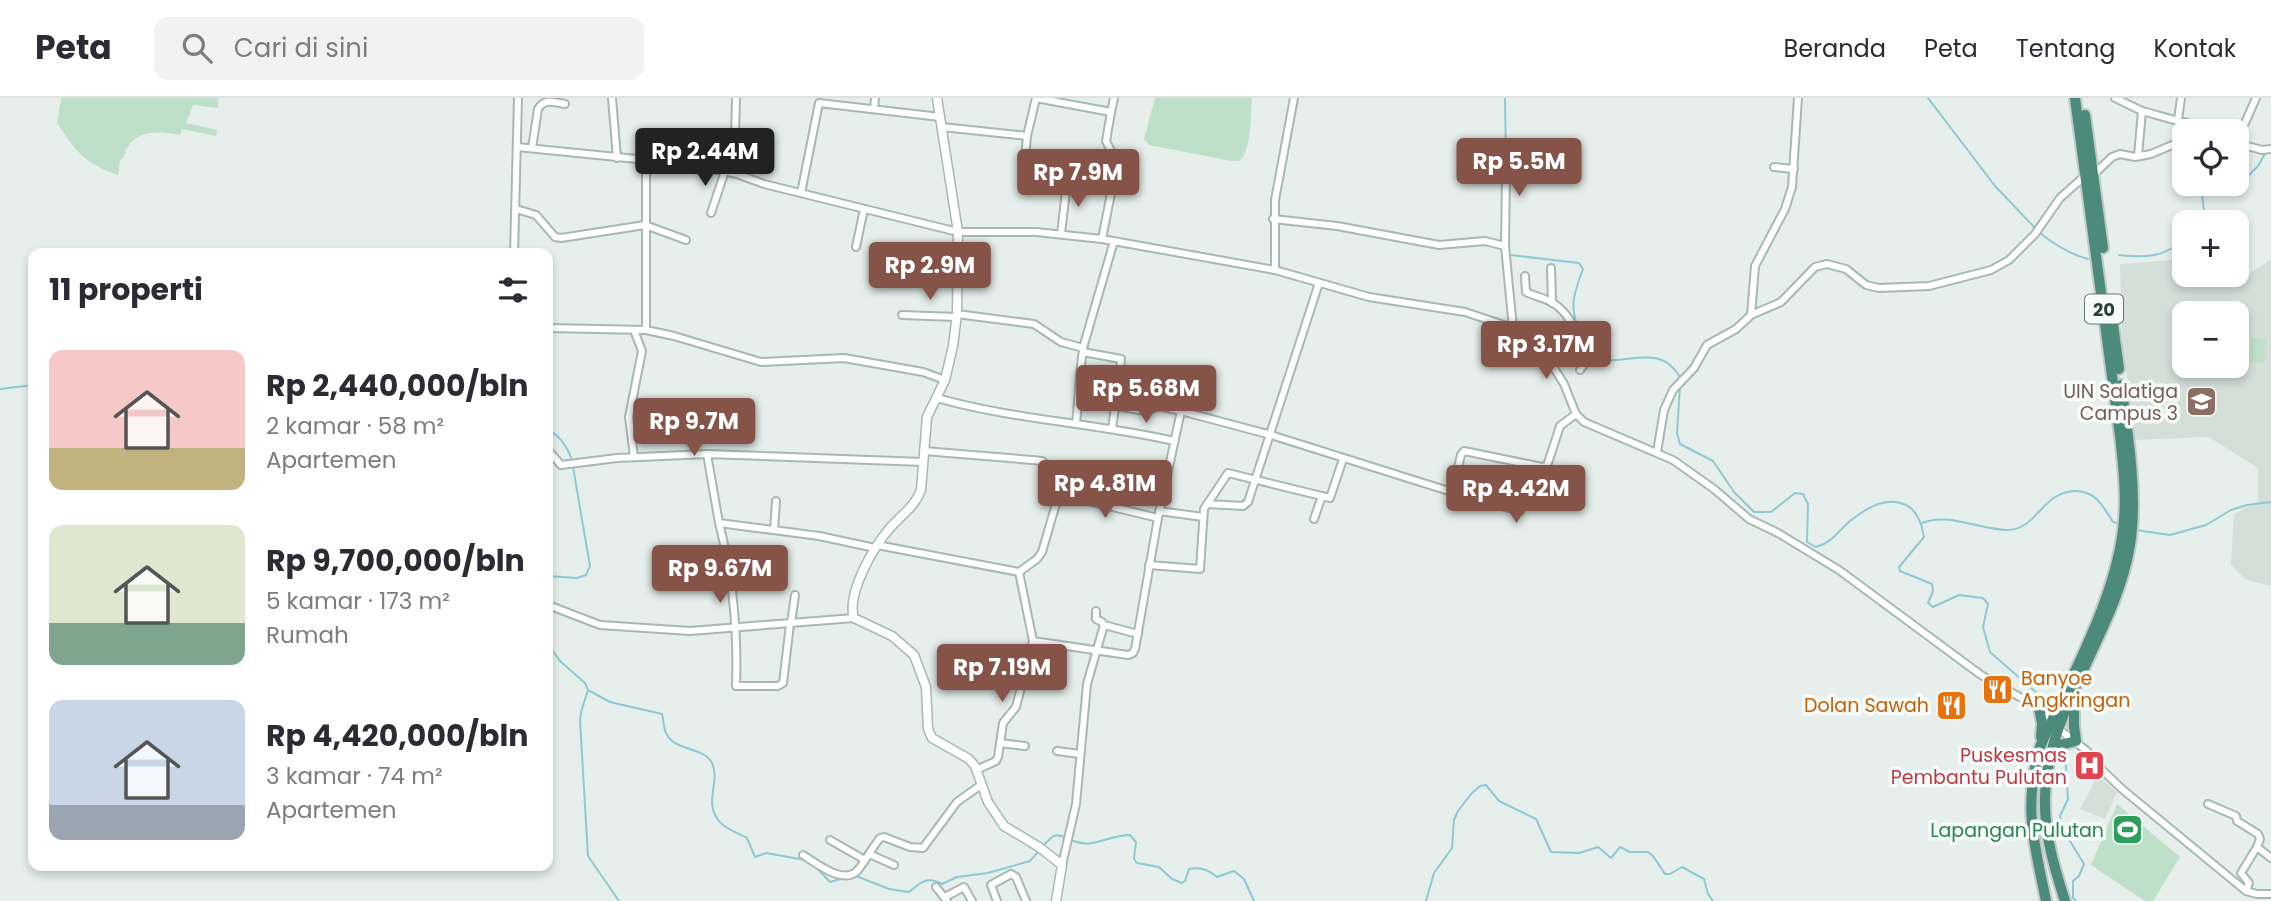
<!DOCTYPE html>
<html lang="id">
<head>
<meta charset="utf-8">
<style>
	:root { --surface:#fff; --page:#f2f2f3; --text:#2b2b33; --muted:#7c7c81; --line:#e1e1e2; --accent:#855347 }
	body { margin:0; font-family:Poppins,sans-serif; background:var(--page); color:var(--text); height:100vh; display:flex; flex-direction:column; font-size:26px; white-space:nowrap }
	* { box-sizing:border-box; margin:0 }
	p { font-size:23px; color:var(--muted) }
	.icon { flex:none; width:38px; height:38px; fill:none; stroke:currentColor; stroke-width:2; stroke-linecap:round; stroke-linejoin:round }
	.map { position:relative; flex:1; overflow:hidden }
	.details { position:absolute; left:28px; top:150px; width:525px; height:623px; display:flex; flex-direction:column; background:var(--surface); border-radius:14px; box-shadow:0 4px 10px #0003 }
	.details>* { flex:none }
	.buttons { position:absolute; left:2172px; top:21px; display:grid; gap:14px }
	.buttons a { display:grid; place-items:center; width:77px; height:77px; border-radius:14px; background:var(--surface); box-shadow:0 4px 10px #0003; font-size:35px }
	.price { position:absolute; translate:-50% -60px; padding:0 16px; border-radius:7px; background:var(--accent); color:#fff; font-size:23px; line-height:46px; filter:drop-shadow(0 2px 4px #0008) }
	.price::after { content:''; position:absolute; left:50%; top:42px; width:21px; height:16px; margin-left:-10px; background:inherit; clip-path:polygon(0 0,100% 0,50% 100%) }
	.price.active { background:#222; color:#fff }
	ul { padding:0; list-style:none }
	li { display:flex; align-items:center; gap:21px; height:175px; padding:0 21px }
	li span { display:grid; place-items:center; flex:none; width:196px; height:140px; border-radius:14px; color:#555 }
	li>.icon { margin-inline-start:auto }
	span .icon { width:84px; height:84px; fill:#fffc; stroke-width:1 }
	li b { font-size:30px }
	h2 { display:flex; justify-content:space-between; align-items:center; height:84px; padding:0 21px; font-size:30px }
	header { display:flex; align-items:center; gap:42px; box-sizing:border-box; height:98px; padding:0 35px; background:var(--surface); border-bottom:2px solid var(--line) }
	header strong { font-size:33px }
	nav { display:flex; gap:38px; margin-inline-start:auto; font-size:24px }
	.search { width:490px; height:63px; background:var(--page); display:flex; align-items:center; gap:18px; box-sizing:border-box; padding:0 24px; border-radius:14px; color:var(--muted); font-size:26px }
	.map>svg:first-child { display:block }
</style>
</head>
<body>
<header>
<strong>Peta</strong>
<div class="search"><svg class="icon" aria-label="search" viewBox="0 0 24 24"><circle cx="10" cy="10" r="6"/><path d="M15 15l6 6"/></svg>Cari di sini</div>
<nav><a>Beranda</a><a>Peta</a><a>Tentang</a><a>Kontak</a></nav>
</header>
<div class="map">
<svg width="2271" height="803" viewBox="0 0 2271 803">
	<rect width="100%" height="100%" fill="#e6efeb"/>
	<g fill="#d4dfda" fill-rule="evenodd">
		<path d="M2271,161V488L2246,482L2231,467L2234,416L2258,404V370L2209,339L2135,342L2122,238L2120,166L2173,162L2184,164V177L2237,176L2246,178ZM2184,215H2236V268H2184Z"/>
		<path d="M2098,678L2117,694L2105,721L2080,711Z"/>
	</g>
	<g fill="#bfe0c8">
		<path d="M61,0H218V10L193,7L186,25L217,32L216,38L182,31L180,37C154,32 130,32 123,61L120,62L118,77C87,67 74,52 57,25Z"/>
		<path d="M1155,0H1252C1251,17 1251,44 1243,59C1240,64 1237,63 1232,63L1149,47L1144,41Z"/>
		<path d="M2251,240L2266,241L2264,265L2249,263Z"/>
		<path d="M2117,706L2180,759L2153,803H2145L2091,767Z"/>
	</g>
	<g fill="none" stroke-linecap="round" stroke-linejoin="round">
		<g stroke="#8ec9d4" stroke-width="2">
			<path d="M1505,0L1506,66"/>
			<path d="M1928,0L1995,88L2036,131"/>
			<path d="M2236,80L2247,79L2258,68L2266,54"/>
			<path d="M2192,124L2204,113L2202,97L2220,86"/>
			<path d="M2040,135C2055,147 2069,156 2088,161"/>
			<path d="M1510,157L1579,165L1583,171C1570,205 1571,208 1581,242"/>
			<path d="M2119,157C2143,160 2168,160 2184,139"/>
			<path d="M1590,259C1622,272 1657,241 1680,279"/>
			<path d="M1680,288L1677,335L1680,346L1713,363L1734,394L1754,414H1771L1795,395L1803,396L1808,406L1807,444L1816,449C1832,445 1838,433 1850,423C1866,410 1887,398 1906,407C1918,413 1922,427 1924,439L1899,469L1900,473L1932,486L1933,493L1928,505L1933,509L1959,497L1983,500L1988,506L1983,529L1990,554L2046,603"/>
			<path d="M0,291L33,287"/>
			<path d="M548,333C559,335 569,352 572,363"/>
			<path d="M1922,425C1949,414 1980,432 2007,432C2037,432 2041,395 2074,393C2095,392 2103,408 2113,424L2118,425"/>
			<path d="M2136,432L2170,437L2206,427L2231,412L2247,407L2271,404"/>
			<path d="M548,478L577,480L586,477L590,468L573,369"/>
			<path d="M548,546L560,563L585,585L588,592L581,614L580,623L588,758L619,803"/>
			<path d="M588,592L610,604L662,616C664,622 663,631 667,637C676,653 704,649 712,665C721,683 703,704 719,723C725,731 738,735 747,740L755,759L766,755L805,762"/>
			<path d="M2065,654L2068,701L2060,718L2062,730L2084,766L2079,778L2073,783V800L2076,803"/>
			<path d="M1069,741C1093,753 1106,737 1130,737L1136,744L1134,761L1137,765L1159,769L1172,781L1182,785L1185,783L1189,771C1201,769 1207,771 1217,779L1234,773L1244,781L1254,803"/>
			<path d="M1044,747C1051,740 1054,734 1064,739"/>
			<path d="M815,768L830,784L844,780"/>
			<path d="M856,778L889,791L909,794C921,784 927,778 942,786L957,779L988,775L1030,763L1038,754"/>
			<path d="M1426,803L1434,775L1452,750L1454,722L1458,713L1471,696L1480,688L1486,687L1499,703L1536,721L1551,754L1579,755L1598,749L1611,760L1620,749L1630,754H1648L1653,758L1665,776H1670L1682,769L1704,781L1708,796L1713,803"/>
		</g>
		<defs>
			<g id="minor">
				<path d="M612,0L617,60"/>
				<path d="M2115,0L2142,13"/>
				<path d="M874,11L875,0"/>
				<path d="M2178,22L2181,0"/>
				<path d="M942,29L1027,38"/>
				<path d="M2236,45L2262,52L2271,51"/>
				<path d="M517,49L697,67L737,76L764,86L958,134H1036L1102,141L1275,172L1369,199L1465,214L1513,230L1530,244L1549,262L1564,286L1576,316L1584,324L1673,362L1714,391L1749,421L1778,435L1839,472L1981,577L2039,610L2051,625L2087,653L2101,671L2122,691L2246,793L2257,796H2271"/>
				<path d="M532,50L538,11C545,0 553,4 565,6"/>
				<path d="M2138,58L2142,13C2166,19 2224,40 2245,25L2256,0"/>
				<path d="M1501,60L1506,76L1505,148L1513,230"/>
				<path d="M1774,69L1794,71"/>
				<path d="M734,75L736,0"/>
				<path d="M1023,81L1027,38L1036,0L1111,14L1114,0"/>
				<path d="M801,95L819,5L940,19"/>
				<path d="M516,111L536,117L555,139L561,140L645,127L686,142"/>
				<path d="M711,115L725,73"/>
				<path d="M1273,121L1337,128L1439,147L1485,143L1505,148"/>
				<path d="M1061,136L1067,84"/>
				<path d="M1102,141L1117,65L1106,43L1111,14"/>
				<path d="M856,149L864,111"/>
				<path d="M514,156L518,0"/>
				<path d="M1551,170L1552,205"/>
				<path d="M1275,172V102L1294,0"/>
				<path d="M1525,178L1526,194C1534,198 1545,200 1553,205C1564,212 1578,229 1574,242L1549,262"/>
				<path d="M957,216L1034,226L1061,244L1083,250L1114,143"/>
				<path d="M902,217L956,219"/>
				<path d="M1751,217L1755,168L1785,111L1792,89L1798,0"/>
				<path d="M548,230L646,232L674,238L761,264L844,260L923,274L945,282"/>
				<path d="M634,232L642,253L629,319L634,359"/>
				<path d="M646,232V63"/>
				<path d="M1576,238L1588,261L1580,272"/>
				<path d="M1083,254L1121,261L1119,283L1112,330"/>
				<path d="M937,300C1014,322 1096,325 1174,343"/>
				<path d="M1116,308L1145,313L1159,308L1181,313"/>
				<path d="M1076,325C1079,301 1079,277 1083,252"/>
				<path d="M548,352L561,367L617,360L707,356"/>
				<path d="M924,353L1032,362L1042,363L1058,374L1062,385L1042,454L1037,461L1019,474"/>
				<path d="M1657,354L1664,312L1673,292L1694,270L1707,247L1736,231L1751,217L1781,204L1815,169L1827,166L1846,171L1866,187L1879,190L1929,188L1991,172L2009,162L2035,136L2060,100L2086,77L2094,76L2112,59L2120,56L2135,59L2151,56L2184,42"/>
				<path d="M1452,394L1520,413L1529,366"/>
				<path d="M1059,396L1158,420"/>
				<path d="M1207,406L1243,408L1248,404L1319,185"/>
				<path d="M1159,413L1203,419"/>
				<path d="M1314,421L1322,398"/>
				<path d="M719,425C733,479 738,532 736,588H778L783,585L790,526"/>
				<path d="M774,432L776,403"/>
				<path d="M877,447L1019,474L1033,543L1128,557L1133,555L1135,551L1158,420L1181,313L1271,337L1452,394L1461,357L1464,353L1542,369L1547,368L1560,328L1576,316"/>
				<path d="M875,450L819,438L719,425L707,356L923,364"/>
				<path d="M1149,467L1200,471L1204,411L1228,375L1330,400L1343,361"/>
				<path d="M548,507L600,527L690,533L854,520"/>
				<path d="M1096,513V521L1102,524L1104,527L1138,536"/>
				<path d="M791,525L795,497"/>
				<path d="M1000,645L1025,648"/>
				<path d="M1057,653L1080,656"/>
				<path d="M976,672L996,663L998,659L1003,625L1016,609L1033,543"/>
				<path d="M2208,706L2236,718L2237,723L2258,736L2260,741L2257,749L2271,760"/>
				<path d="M830,742L865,762"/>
				<path d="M869,756L894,767"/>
				<path d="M803,757C816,765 844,788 858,772C866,762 872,750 880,740L884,739L910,749L923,750L957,704L981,687"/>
				<path d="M1062,767L1076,706L1087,586L1104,527"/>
				<path d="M936,789L947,803"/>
				<path d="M2246,793L2249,785L2241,775L2257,749"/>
				<path d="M945,799L964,789L972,803"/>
				<path d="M997,803L991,787L1011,776L1016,779L1026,803"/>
			</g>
			<path id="tertiary" d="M937,0L958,134L957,216L953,248L945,282L927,319L921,392C914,410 902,416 890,430C874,448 846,496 854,520L892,538L914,557L926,589L928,631L932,640L969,661L975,668L988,704L1004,728L1039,749L1062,767L1056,803"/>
			<g id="trunk">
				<path d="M2085,17L2103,150"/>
				<path d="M2111,211L2119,271"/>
				<path d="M2041,639L2042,625L2039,610H2049L2060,603"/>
				<path d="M2052,655L2060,647L2076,643L2074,628V602"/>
				<path d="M2046,803C2034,743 2023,710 2040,649C2068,585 2109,513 2121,445C2128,410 2124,373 2120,338L2075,0"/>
				<path d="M2065,803C2054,769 2044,735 2045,699C2047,610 2116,534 2130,447C2138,398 2128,336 2121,287"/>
			</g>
		</defs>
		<use href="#minor" stroke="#a8b8b2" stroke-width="10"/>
		<use href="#tertiary" stroke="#a8b8b2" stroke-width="11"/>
		<use href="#trunk" stroke="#c2cac8" stroke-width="14"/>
		<use href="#minor" stroke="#fff" stroke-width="6"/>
		<use href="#tertiary" stroke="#fff" stroke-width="8"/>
		<use href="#trunk" stroke="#4c8a7c" stroke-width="10"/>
	</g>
	<defs>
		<symbol id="university-square" viewBox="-11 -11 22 22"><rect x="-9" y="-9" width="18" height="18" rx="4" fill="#8d6e63" stroke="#f7fbf9"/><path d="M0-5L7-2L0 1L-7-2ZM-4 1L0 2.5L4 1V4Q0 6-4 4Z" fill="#fff"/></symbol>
		<symbol id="restaurant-square" viewBox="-11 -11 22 22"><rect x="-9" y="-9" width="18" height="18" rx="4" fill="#e8710a" stroke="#f7fbf9"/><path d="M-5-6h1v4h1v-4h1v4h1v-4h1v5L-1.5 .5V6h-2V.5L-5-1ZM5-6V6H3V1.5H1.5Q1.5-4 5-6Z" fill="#fff"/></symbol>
		<symbol id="hospital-square" viewBox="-11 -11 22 22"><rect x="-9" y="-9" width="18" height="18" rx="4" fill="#e0444e" stroke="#f7fbf9"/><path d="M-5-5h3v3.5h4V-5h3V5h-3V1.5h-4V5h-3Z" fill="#fff"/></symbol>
		<symbol id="stadium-square" viewBox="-11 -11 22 22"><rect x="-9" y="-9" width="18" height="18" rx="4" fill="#2e9e5b" stroke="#f7fbf9"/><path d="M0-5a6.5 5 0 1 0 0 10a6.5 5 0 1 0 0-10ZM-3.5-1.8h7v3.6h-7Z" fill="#fff"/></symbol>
	</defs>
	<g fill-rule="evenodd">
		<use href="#university-square" x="2184" y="286" width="35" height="35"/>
		<use href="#restaurant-square" x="1980" y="574" width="35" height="35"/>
		<use href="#restaurant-square" x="1934" y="590" width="35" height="35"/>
		<use href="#hospital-square" x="2072" y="650" width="35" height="35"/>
		<use href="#stadium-square" x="2110" y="714" width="35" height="35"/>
	</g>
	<g text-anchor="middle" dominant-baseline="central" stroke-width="7" stroke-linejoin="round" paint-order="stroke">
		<rect fill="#f7fbf9" stroke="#637a73" stroke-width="2" x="2085" y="196.5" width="38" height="29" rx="5"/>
		<g font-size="18" font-weight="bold" fill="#24423a">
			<text x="2104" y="211">20</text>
		</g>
		<g font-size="19" fill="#785e54" stroke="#f7fbf9" text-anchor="end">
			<text x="2178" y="293">UIN Salatiga<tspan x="2178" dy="22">Campus 3</tspan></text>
		</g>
		<g font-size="19" fill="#c56008" stroke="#f7fbf9" text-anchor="start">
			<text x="2021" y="580">Banyoe<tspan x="2021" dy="22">Angkringan</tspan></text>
			<text x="1929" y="607" text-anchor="end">Dolan Sawah</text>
		</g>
		<g font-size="19" fill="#be3a42" stroke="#f7fbf9" text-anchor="end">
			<text x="2067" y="657">Puskesmas<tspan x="2067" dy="22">Pembantu Pulutan</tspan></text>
		</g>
		<g font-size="19" fill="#27864d" stroke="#f7fbf9" text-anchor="end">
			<text x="2104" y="732">Lapangan Pulutan</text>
		</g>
	</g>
</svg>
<div class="buttons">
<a><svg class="icon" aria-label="locate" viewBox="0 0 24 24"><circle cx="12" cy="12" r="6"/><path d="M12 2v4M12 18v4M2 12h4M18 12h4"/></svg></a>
<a>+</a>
<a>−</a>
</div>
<b class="price active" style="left:705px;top:90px">Rp 2.44M</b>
<b class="price" style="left:1519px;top:100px">Rp 5.5M</b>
<b class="price" style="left:1078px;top:111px">Rp 7.9M</b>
<b class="price" style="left:930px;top:204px">Rp 2.9M</b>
<b class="price" style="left:1546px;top:283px">Rp 3.17M</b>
<b class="price" style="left:1146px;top:327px">Rp 5.68M</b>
<b class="price" style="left:694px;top:360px">Rp 9.7M</b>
<b class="price" style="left:1105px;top:422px">Rp 4.81M</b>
<b class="price" style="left:1516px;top:427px">Rp 4.42M</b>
<b class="price" style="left:720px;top:507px">Rp 9.67M</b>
<b class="price" style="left:1002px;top:606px">Rp 7.19M</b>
<section class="details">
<h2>11 properti<svg class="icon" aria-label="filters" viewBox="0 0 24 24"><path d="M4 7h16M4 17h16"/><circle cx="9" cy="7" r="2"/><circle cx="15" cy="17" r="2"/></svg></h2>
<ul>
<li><span style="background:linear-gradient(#f6c9c9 70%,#c2b280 0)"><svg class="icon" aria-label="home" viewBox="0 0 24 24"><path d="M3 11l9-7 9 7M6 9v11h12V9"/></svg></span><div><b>Rp 2,440,000/bln</b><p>2 kamar · 58 m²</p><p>Apartemen</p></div></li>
<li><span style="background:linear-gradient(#dfe7d0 70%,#7fa58c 0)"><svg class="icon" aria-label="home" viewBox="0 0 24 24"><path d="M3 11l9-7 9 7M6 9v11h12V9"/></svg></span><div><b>Rp 9,700,000/bln</b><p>5 kamar · 173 m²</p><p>Rumah</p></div></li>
<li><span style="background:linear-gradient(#c9d6e8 75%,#9aa5b1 0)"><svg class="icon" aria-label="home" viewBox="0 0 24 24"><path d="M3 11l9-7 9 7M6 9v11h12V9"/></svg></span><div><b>Rp 4,420,000/bln</b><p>3 kamar · 74 m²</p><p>Apartemen</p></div></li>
</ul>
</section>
</div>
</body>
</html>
